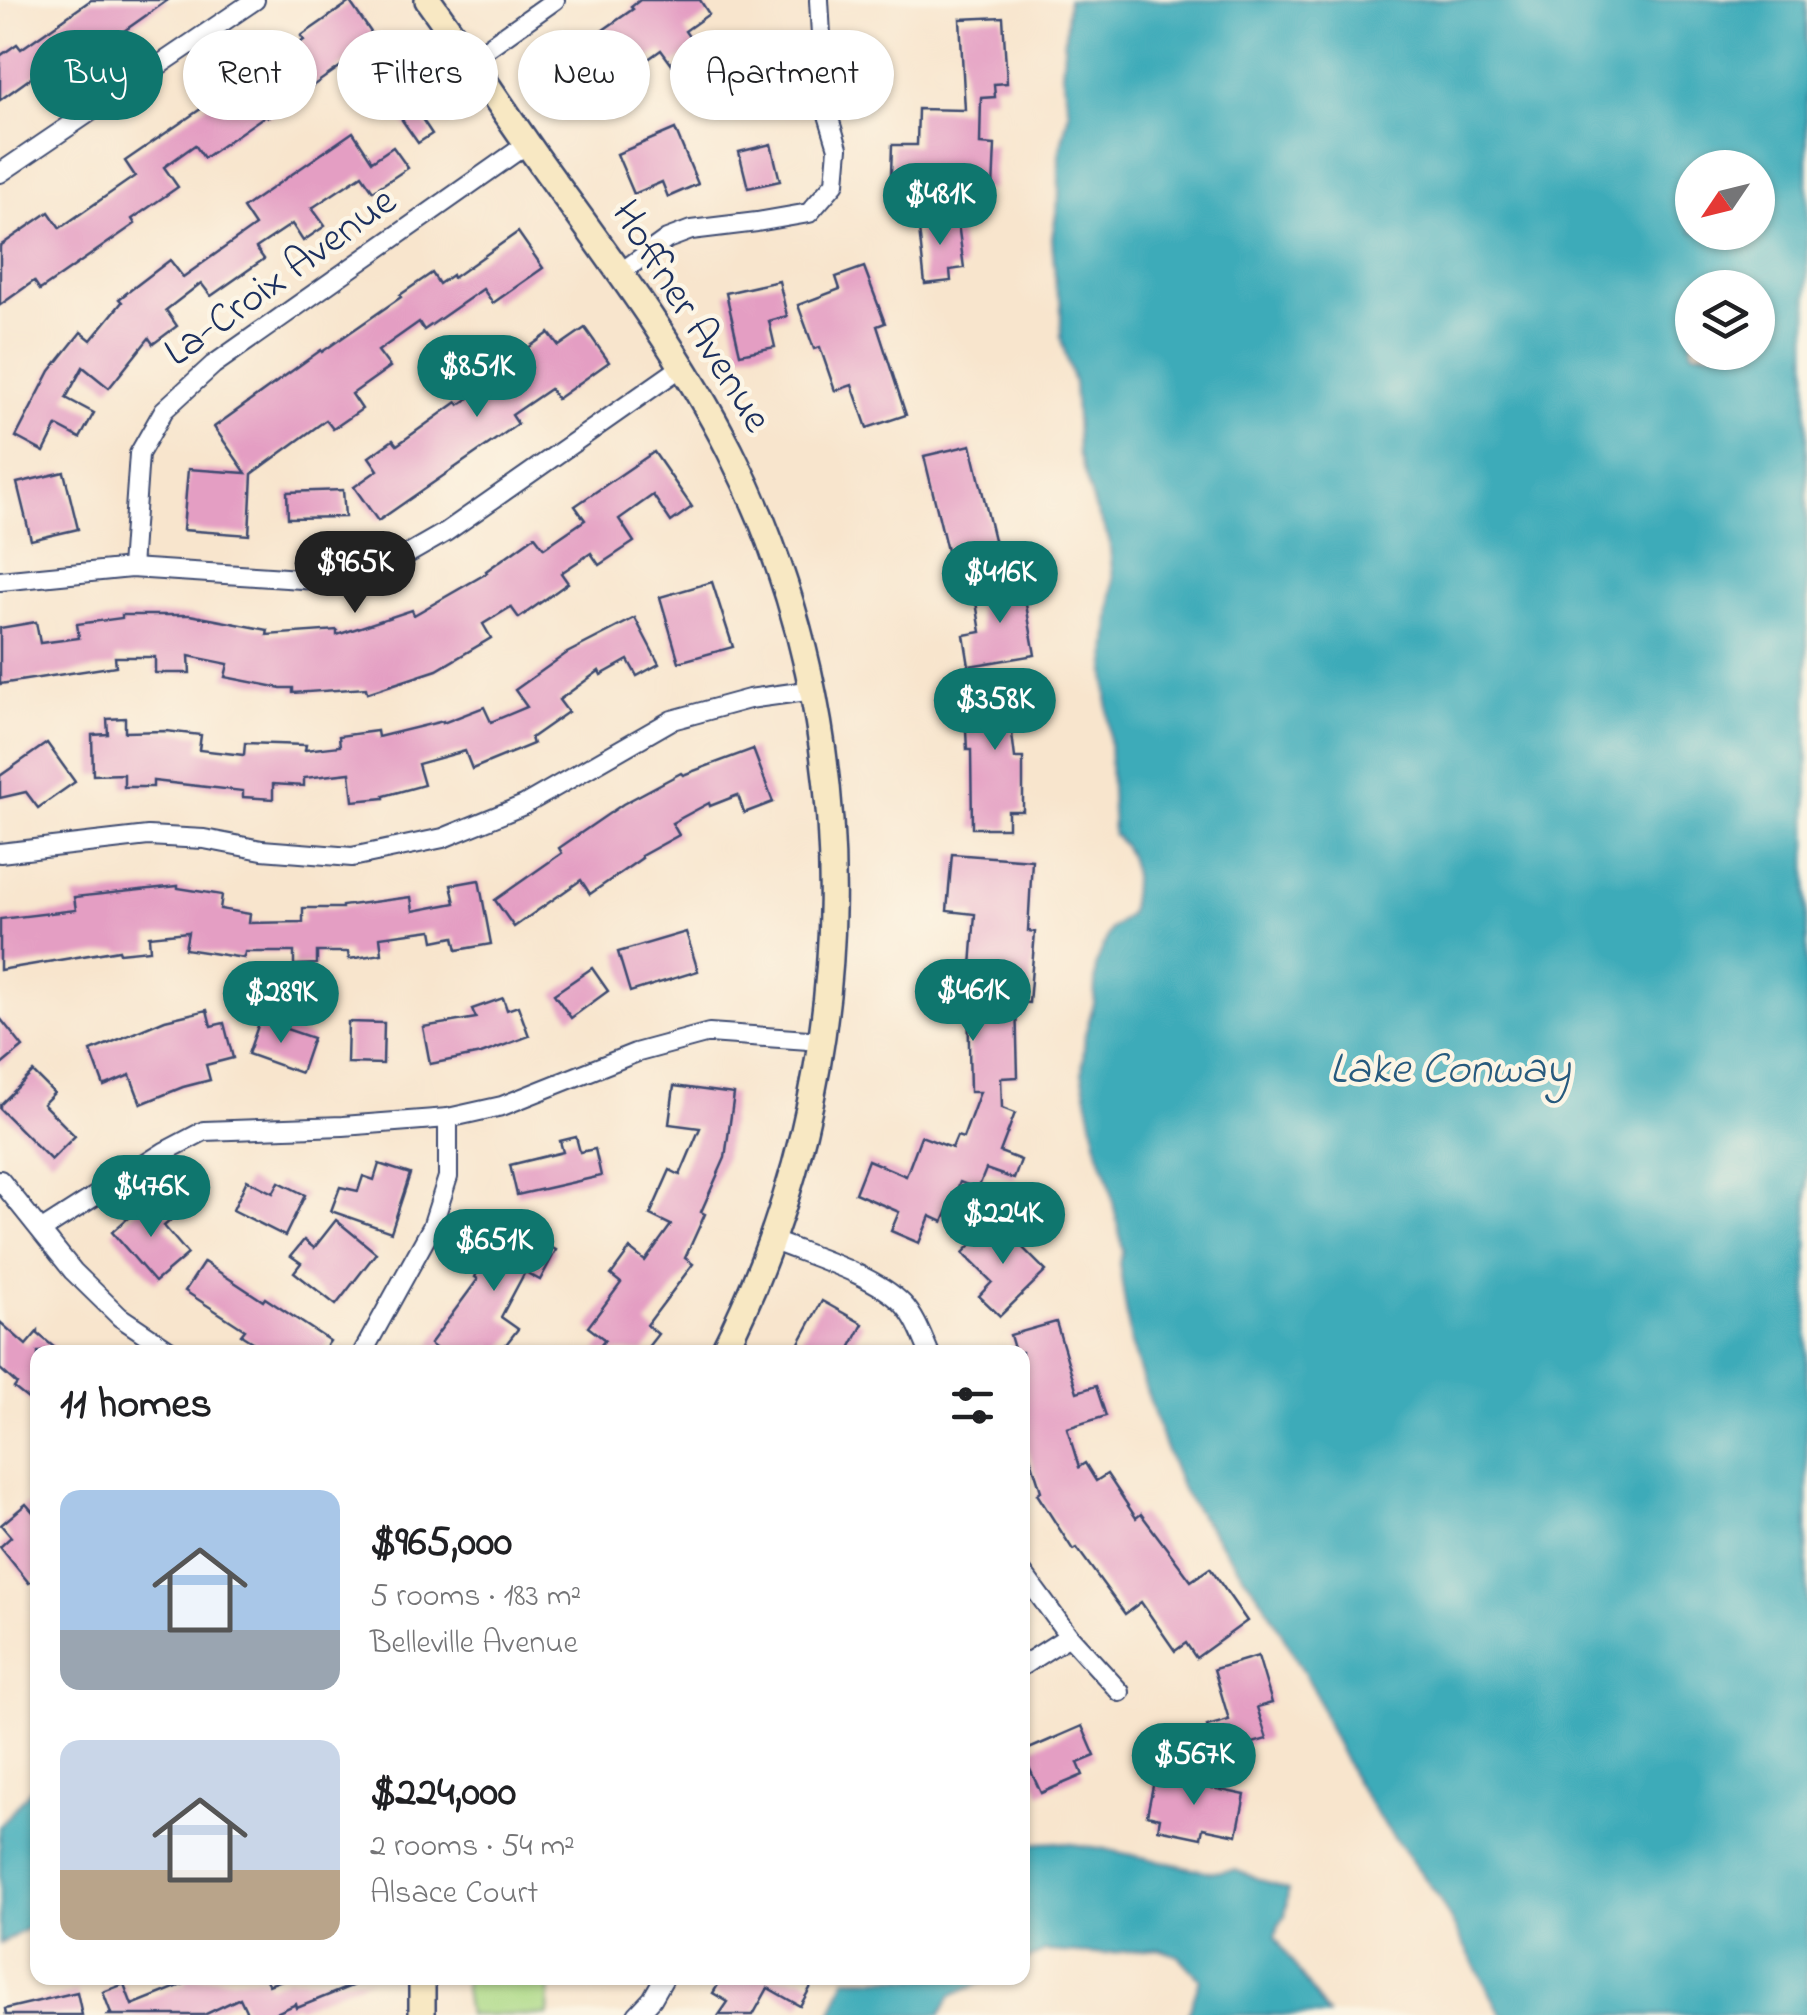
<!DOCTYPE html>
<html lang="en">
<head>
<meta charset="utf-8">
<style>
	:root { --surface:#fff; --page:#f2f2f2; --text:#202124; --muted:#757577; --accent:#0f766e }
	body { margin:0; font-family:"Indie Flower",sans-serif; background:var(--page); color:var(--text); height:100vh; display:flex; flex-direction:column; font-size:38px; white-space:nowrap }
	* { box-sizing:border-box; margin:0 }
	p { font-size:32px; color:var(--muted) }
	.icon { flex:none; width:55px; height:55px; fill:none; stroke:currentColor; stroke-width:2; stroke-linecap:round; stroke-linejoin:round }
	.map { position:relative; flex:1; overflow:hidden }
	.drawer { position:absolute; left:30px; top:1345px; width:1000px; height:640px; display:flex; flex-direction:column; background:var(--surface); border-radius:20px; box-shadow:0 2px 8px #0004 }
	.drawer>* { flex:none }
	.top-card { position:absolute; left:30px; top:30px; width:1000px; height:90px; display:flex; gap:20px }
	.needle { width:65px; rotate:235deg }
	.fabs { position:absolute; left:1675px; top:150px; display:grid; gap:20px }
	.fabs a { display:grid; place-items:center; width:100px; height:100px; border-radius:50%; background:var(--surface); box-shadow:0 2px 8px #0004; font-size:50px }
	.price { position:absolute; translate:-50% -85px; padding:0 22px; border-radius:35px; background:var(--accent); color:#fff; font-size:32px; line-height:65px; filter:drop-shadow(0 2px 5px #0008) }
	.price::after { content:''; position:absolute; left:50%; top:60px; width:30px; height:22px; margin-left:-15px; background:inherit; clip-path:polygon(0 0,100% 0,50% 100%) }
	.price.current { background:#222; color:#fff }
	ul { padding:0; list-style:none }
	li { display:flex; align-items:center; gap:30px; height:250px; padding:0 30px }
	li span { display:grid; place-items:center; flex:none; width:280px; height:200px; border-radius:20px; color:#555 }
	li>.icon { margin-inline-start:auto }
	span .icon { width:120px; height:120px; fill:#fffc; stroke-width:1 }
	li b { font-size:42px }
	h2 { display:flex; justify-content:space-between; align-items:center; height:120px; padding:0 30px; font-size:42px }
	.pill { padding:0 35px; border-radius:45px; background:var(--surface); box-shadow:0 2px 8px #0004; font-size:35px; line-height:90px }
	.pill.current { background:var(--accent); color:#fff }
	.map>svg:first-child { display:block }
</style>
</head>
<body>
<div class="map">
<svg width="1807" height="2015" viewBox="0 0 1807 2015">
	<rect width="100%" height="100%" fill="#fcf5e5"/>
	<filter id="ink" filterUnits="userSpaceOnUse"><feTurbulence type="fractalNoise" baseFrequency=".01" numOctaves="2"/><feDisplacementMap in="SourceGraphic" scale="20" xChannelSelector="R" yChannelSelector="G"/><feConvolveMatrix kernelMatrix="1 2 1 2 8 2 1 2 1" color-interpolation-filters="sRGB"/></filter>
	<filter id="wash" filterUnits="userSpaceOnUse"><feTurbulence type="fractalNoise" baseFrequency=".0048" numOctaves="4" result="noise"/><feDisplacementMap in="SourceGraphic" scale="40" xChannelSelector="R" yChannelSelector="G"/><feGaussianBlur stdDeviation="2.25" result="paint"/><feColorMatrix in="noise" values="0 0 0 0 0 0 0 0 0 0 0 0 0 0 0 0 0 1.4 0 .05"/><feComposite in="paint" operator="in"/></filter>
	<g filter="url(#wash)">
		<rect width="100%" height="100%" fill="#f8e5cd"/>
		<path fill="#abd985" stroke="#638472" stroke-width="2.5" d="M465,1978H550L548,2015H468L464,1988Z"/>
		<g fill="#3cabb9" stroke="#2c6d8c" stroke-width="2.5" fill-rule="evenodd">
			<path d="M1068,0H1807V2015H1502L1437,1895L1380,1819L1355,1781L1329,1729L1314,1690L1265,1604L1184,1494L1164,1444L1131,1344L1119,1263L1123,1251L1108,1178L1098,1149L1082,1073L1085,1034L1094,1004L1096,964L1110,930L1129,914C1135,883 1138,857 1113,834L1106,670L1113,579L1109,539L1095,508L1078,453L1074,383L1061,339V303L1056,289L1052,238L1059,196V154L1069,112L1062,74ZM1692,168H1758V232H1692ZM1692,288H1758V352H1692Z"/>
			<path d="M37,1782V1923L0,1944V1826Z"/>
			<path d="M1057,1842L1100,1848L1210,1872L1235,1870L1288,1890L1285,1917L1278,1926L1275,1937L1328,2015H1188L1200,1979L1179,1956L1159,1949L1094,1954L1045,1951L1023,1962V1844Z"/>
			<path d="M846,1978H992L951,1996L940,2015H831Z"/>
		</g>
		<g id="blocks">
			<g fill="#e49ec3">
				<path d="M91,0H168L107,43L110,46L67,76L56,60L0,100V56L17,44L21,49Z"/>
				<path d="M640,0H700L709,14L685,31L696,47L672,65L661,50L619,80L628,93L604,110L581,78L569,87L553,65L633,9L631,7Z"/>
				<path d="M350,2L377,41L268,117L266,115L204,158L195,145L164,167L178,187L132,219L135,224L40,290L34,281L0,305V246L49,212L60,228L135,176L125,161L221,95L232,110L278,77L270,64L304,40L301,36Z"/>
				<path d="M1003,17L1007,83L994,84L995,97L981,98L980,144L995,145L993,189L923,187V175L891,174L892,145H917L918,109L965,110L960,19Z"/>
				<path d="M740,58L763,99L731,117L708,76Z"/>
				<path d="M416,110L432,134L418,143L402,120Z"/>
				<path d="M675,129L698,184L668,197L662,182L634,194L617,154Z"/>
				<path d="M353,132L372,161L393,147L408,168L373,191L362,175L312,208L325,226L303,241L292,224L256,248L264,259L211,296L201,283L166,310L177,326L153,344L149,338L109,388L83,367L66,398L94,413L80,438L57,426L44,452L16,437L50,371L81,332L91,340L122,302L119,299L170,260L183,277L255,226L243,208Z"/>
				<path d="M771,144L780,181L748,188L739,152Z"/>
				<path d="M957,216L964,268L950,270L951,281L925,284L918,220Z"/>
				<path d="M518,232L543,268L493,303L483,289L424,330L419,322L378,351L390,367L352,394L362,409L333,429L326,420L252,474L249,535L183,530L188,469L246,473L214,427L321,350L322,352L401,297L400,295L432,273L439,284L452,275L453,278Z"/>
				<path d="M864,267L885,323L877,326L906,415L867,428L852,385L835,391L820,347L814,349L798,305L840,289L836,277Z"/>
				<path d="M779,281L787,316L769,321L775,347L740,354L726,293Z"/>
				<path d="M585,328L609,362L557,399L550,389L512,415L518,424L378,521L354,487L378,470L369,457L393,440L397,445L457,402L459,405L490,383L486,378L549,333L559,346Z"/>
				<path d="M971,445L998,556L951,567L924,456Z"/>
				<path d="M654,452L692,507L671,522L653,495L619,519L634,542L599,565L591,553L561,573L568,583L519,618L511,607L483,624L491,638L437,670L367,693L366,688L293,693V688H281L225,677L228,664L189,656L190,673H155V657H115L116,666L0,684V628L36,622L40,643L79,638L77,624L122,618V615H190L268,630L267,635L337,630V635L412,610L414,615L487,573L486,571L535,536L544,548L585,520L575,506Z"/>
				<path d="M64,472L78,529L31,540L17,483Z"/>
				<path d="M343,490L345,517L288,518L287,492Z"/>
				<path d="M712,582L733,647L679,662L660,597Z"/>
				<path d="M1022,582L1035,655L969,666L964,635L981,632L974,590Z"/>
				<path d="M635,618L659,664L637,676L628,660L601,675L599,671L559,700L568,712L531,738L533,744L472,769L465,751L418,764L424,785L384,796V798L353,801L350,773L304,778V786L273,784V799L243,797V791L153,781V787H124V774L93,775L92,735L108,734L107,719L125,718V732L166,731L201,735L199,750L244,755L245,743L306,745L305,750L340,746L339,736L377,731L378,737L443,721V723L484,707L491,722L527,707L515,690L567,653Z"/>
				<path d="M1029,685L1032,715L1010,717L1015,758H1023V811H1008V828H972L971,750H967L964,690Z"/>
				<path d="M47,743L75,782L38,808L26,792L0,798V776Z"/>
				<path d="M753,749L773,802L744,813L738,795L710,806L709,803L672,823L679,835L641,856L642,858L590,894L581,880L514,927L495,900L562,853L559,848L623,804L681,773L683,775Z"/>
				<path d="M952,854L1032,860L1028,931L1035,932L1029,1003L1016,1002L1018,1077L1001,1078L1002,1108L1015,1113L1000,1152L1021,1160L1014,1179L986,1169L978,1189L960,1182L943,1222L930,1216L919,1243L891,1231L899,1212L855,1193L868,1160L906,1176L921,1136L952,1148L957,1136L963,1138L980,1092H970L968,998L947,997L949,965L971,966L975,914L947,911Z"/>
				<path d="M479,880L491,944L457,950L454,937L434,941L432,930L380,937L382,954L349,959L348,952H317V964L294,965V952H245L244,958L185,949L188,932L149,936L150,950L120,953L119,950L0,970V919L76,910L74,897L178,886V888L222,895L220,909L250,914L249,923L303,922V908H342V906L411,897L413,911L455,903L451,885Z"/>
				<path d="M686,932L698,971L630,992L618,952Z"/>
				<path d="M592,968L608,991L571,1018L554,994Z"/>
				<path d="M503,998L507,1010L518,1006L529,1036L481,1054L430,1064L423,1027L476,1018L472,1009Z"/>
				<path d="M207,1010L211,1026L224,1023L233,1058L206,1065L210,1080L183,1087L141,1104L130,1075L104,1086L91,1051L165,1020Z"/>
				<path d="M0,1018L23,1047L0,1066Z"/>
				<path d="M260,1020L313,1038L301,1073L248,1054Z"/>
				<path d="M348,1022L384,1023L383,1064L347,1063Z"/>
				<path d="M33,1072L54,1093L43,1104L75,1136L51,1160L0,1109V1105Z"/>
				<path d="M674,1086L734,1094L725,1158L701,1212L705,1214L685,1258L693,1264L647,1325L658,1334L644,1352H595L605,1340L588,1327L621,1283L611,1275L630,1249L645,1261L671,1225L650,1215L670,1170L680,1175L700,1128L669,1124Z"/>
				<path d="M576,1137L580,1152L595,1149L601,1176L517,1195L510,1165L563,1152L560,1141Z"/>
				<path d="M379,1164L410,1174L391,1232L331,1211L340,1187L358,1191L363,1176L374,1180Z"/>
				<path d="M247,1180L273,1193L279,1182L305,1195L285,1236L233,1210Z"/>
				<path d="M153,1196L172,1219L164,1226L188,1254L155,1282L112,1232Z"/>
				<path d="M336,1220L376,1253L336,1305L294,1272L301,1263L291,1256L304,1240L314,1248Z"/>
				<path d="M995,1220L1046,1271L1000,1316L979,1296L992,1282L963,1253Z"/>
				<path d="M504,1222L556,1250L540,1280L525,1272L501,1317L518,1329L500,1352L489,1346L484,1352H440L430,1344L478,1279L475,1277Z"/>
				<path d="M204,1262L263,1301L265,1298L330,1341L322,1352H268L241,1335L245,1330L185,1291Z"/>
				<path d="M822,1301L863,1324L848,1352H794Z"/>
				<path d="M0,1322L26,1345L38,1331V1334L60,1352H38V1407L14,1388L17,1384L0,1369Z"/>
				<path d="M1056,1322L1077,1392L1096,1386L1106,1416L1067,1428L1079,1467L1085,1463L1096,1481L1107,1474L1136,1518L1141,1514L1191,1581L1210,1568L1247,1621L1196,1658L1186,1643L1175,1651L1141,1602L1125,1614L1077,1548L1073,1550L1037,1494L1041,1491L1022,1431V1352H1015L1010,1335Z"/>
				<path d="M26,1504L38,1518V1576L29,1583L0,1547L11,1537L1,1525Z"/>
				<path d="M1258,1656L1272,1703L1257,1707L1267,1739L1215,1754L1207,1726L1229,1720L1214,1669Z"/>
				<path d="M1082,1726L1095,1756L1078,1763L1083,1775L1041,1793L1022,1752Z"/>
				<path d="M1155,1776L1245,1795L1237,1835L1203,1828L1201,1838L1158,1829L1160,1818L1147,1815Z"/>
				<path d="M184,1978H265L269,1985L287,1978H371L297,2008L296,2004L272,2015H248L240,1998L204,2015H108L111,2013L103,1992L124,1984L132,2005L187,1983Z"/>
				<path d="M722,1978H803L813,1983L800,2006L768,1988L753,2015H719L728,2002L713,1993Z"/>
				<path d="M77,1992L82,2015H6L5,2009Z"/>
			</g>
		</g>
	</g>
	<g filter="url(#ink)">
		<use href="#blocks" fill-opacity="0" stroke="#3c4a6f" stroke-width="2.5"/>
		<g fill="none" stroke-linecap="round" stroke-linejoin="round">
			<defs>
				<g id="minor">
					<path d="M470,60L555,0"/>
					<path d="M0,173L255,0"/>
					<path d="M620,273L667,239L691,230L757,222L809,213L835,183L838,148L825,105L819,0"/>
					<path d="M131,568L139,454L164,410L213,365L527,144"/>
					<path d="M0,581L131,568L333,581L385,567L446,532L683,366"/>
					<path d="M0,853L148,836L204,839L262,850L352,857L443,838L524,805L672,720L749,699L814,690"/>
					<path d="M0,1180L73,1271L120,1317L172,1352"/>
					<path d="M42,1230L164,1152L204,1131L343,1126L448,1118L502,1106L635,1053L709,1033L823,1041"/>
					<path d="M771,1240C810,1256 874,1274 903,1304C916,1318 922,1336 929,1352"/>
					<path d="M363,1352L432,1227L448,1177V1118"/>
					<path d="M1022,1572L1069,1636L1120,1692"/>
					<path d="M1022,1666L1069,1636"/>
					<path d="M637,2015L652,1999L664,1978"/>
				</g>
				<g id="secondary">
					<path d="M428,0C469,57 507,116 548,173C613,263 680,352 730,451C871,730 864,1074 723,1352"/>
					<path d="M422,1978V2015"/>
				</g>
			</defs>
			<use href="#minor" stroke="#3c4a6f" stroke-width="22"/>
			<use href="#secondary" stroke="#3c4a6f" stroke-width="30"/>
			<use href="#minor" stroke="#fff" stroke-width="18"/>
			<use href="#secondary" stroke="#f8e8c3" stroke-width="25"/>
		</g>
	</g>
	<g text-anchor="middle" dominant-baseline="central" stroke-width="9" stroke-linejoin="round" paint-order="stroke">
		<g font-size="42" fill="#1b2f5e" stroke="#fcf5e5">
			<text transform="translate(281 278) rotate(-36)">La-Croix Avenue</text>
			<text transform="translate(690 317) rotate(58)">Hoffner Avenue</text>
		</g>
		<g font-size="45" font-style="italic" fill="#275a7e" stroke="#fcf5e5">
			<text x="1450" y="1071">Lake Conway</text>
		</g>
	</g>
</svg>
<div class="fabs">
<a><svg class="needle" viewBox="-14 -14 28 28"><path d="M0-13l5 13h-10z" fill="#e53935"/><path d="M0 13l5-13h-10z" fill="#757577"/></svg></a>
<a><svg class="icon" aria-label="layers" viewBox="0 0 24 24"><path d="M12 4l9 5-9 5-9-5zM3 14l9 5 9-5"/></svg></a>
</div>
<b class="price" style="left:940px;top:248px">$481K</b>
<b class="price" style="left:477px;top:420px">$851K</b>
<b class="price current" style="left:355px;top:616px">$965K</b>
<b class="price" style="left:1000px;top:626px">$416K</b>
<b class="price" style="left:995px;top:753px">$358K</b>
<b class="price" style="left:973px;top:1044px">$461K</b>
<b class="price" style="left:281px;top:1046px">$289K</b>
<b class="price" style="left:151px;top:1240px">$476K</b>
<b class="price" style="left:1003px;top:1267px">$224K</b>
<b class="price" style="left:494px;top:1294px">$651K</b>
<b class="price" style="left:1194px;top:1808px">$567K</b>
<div class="top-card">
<a class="pill current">Buy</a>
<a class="pill">Rent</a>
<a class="pill">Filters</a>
<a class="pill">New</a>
<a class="pill">Apartment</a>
</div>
<section class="drawer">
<h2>11 homes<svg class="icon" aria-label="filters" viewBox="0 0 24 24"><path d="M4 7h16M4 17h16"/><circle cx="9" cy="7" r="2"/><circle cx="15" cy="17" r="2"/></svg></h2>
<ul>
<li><span style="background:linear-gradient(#a9c7e8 70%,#9aa5b1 0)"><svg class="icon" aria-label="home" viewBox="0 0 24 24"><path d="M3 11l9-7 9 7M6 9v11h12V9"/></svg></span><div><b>$965,000</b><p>5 rooms · 183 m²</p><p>Belleville Avenue</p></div></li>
<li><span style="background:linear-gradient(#c9d6e8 65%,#b9a48a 0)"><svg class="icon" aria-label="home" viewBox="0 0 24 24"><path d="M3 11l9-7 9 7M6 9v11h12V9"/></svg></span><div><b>$224,000</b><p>2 rooms · 54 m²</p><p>Alsace Court</p></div></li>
</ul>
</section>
</div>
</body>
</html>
